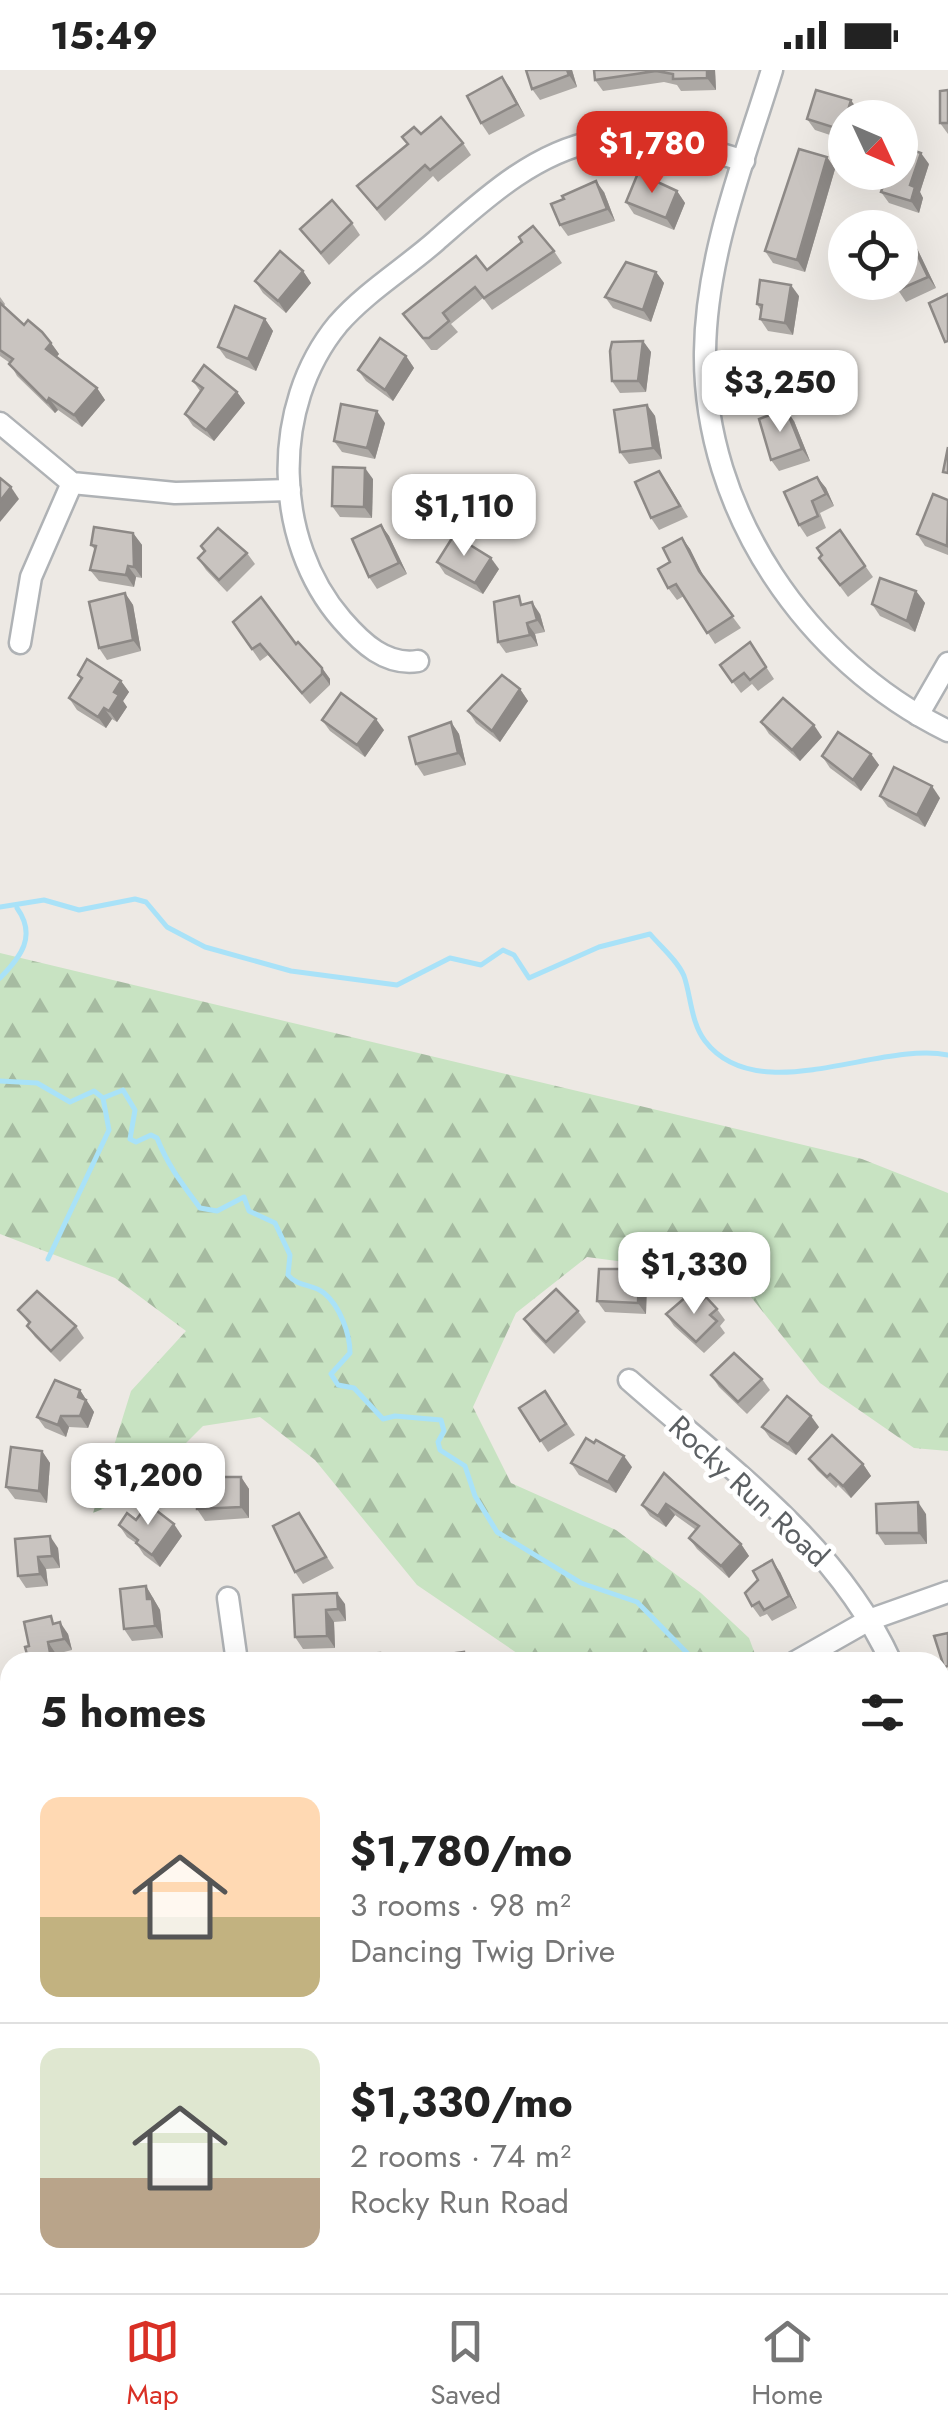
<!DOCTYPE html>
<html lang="en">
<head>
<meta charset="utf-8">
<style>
	:root { --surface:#fff; --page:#f2f2f2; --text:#222; --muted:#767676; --line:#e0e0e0; --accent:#d93025 }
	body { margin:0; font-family:Jost,sans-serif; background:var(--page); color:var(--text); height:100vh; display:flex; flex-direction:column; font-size:38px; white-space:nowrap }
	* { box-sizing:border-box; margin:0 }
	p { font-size:32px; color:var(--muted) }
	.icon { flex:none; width:55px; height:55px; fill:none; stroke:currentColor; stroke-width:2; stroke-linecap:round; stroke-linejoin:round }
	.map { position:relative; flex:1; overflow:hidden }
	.panel { position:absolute; left:0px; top:1582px; width:950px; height:642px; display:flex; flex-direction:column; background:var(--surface); border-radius:30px 30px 0 0; box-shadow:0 10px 40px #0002 }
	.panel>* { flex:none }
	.needle { width:65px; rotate:134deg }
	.tools { position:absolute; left:828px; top:30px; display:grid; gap:20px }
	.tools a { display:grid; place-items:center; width:90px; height:90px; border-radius:50%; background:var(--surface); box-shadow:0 10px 40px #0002; font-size:50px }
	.price { position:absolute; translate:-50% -85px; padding:0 22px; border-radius:20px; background:#fff; color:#222; font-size:32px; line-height:65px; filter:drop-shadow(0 2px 5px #0008) }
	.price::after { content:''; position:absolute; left:50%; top:60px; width:30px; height:22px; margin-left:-15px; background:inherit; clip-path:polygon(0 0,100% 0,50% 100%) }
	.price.current { background:var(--accent); color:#fff }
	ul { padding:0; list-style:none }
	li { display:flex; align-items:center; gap:30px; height:250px; padding:0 40px }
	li+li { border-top:2px solid var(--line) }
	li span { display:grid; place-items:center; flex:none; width:280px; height:200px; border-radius:20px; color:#555 }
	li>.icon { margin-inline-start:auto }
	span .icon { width:120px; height:120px; fill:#fffc; stroke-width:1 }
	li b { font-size:42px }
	h2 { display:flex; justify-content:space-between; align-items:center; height:120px; padding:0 40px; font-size:42px }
	.status { display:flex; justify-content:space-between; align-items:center; height:70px; padding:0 50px; background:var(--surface); direction:ltr }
	.status svg { height:28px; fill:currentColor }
	.dock { display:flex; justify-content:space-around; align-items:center; height:140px; border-top:2px solid var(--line); background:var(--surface); font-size:28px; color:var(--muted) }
	.dock a { display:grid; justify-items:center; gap:5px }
	.dock .current { color:var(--accent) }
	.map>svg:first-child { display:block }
</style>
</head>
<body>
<div class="status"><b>15:49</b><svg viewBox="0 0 49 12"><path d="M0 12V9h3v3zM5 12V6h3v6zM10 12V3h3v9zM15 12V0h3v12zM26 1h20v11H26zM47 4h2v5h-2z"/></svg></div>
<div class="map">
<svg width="948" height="2223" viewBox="0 0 948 2223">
	<defs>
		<pattern id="forest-firs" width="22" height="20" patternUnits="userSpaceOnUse" patternTransform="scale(2.5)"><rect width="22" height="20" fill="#c8e3c2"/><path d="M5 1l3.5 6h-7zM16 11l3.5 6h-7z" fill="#a6bba1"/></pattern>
	</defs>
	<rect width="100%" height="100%" fill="#ede9e4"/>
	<path fill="url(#forest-firs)" d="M0,883L862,1089L948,1123V1381L914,1378L820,1313L747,1222L692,1201L587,1187L516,1243L473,1337L511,1413L616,1460L701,1523L749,1568L755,1584L743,1590L530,1592L417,1515L315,1390L260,1347L203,1356L133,1426L93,1443L131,1321L186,1261L115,1208L0,1164Z"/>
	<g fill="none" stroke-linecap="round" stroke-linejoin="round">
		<g stroke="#a9e2f8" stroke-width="5">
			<path d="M0,837L44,830L79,840L135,829L146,832L167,857L205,877L291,901L397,915L450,888L481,895L503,880L514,885L529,908L599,877L650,864C660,876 678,891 684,906C691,926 691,953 705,971C758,1040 878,971 948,985"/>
			<path d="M0,908C21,887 37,866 17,838"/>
			<path d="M0,1011L37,1013L70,1032L94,1021L103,1028L123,1020L135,1040L130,1069L136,1072L151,1065L157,1068C168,1096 183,1115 200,1138L217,1141L244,1127L249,1141L275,1153L290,1185L288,1205C299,1218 312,1213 324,1223C340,1236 350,1264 350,1283L331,1304L338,1315L354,1318L383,1349L395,1346L441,1350L444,1361L438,1372L440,1380L465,1396L475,1426L497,1462L581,1513L637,1532L696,1592"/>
			<path d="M48,1189L109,1060L103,1028"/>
			<path d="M818,2215L822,2223"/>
		</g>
		<defs>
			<g id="minor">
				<path d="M772,0C744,91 706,185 705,282C703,441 807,592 948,661"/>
				<path d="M0,353L72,413L175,423L290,420"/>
				<path d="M20,573L31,507L72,413"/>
				<path d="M418,591C386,596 362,573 342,550C273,471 270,336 338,254C366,222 404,199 436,171C483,130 533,83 596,71C649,61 693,75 744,91"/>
				<path d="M918,645L948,593"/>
				<path d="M629,1310C724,1394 837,1473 891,1592"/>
				<path d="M228,1528L237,1592"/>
				<path d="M795,1592L869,1550L948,1522"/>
				<path d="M0,1740L10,1739"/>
				<path d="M5,2007L10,2016"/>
				<path d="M940,2014L948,2039"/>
				<path d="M55,2215L56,2223"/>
				<path d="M450,2223L456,2215"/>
			</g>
		</defs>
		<use href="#minor" stroke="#afb2b5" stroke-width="25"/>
		<use href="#minor" stroke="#fff" stroke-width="20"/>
	</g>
	<g fill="#ada9a5">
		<path d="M526,0H572L577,17L540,30L532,19Z"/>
		<path d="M594,0H715L716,20L681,21L677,15L664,12L603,21L595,10Z"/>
		<path d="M502,7L525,46L489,65L481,53Z"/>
		<path d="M948,20V64L940,53Z"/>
		<path d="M859,42L857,48H845V70L815,60L807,49Z"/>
		<path d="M421,64L463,73L471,85L438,112L433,106L385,151L357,116Z"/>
		<path d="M827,87L835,99L805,202L773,193L765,181Z"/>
		<path d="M929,94L920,122L923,128L919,143L889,133L881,122Z"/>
		<path d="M677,121L685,133L674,160L634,144L626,132Z"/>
		<path d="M604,122L615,151L568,166L560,155L564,129Z"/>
		<path d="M352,153L360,165L329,195L300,159Z"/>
		<path d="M914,172L936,218L906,232L898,220Z"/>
		<path d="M554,181L562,193L492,240L483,228L451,254L458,262L437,280H431L403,244L487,200Z"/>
		<path d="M303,201L311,213L286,243L263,223L255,211Z"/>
		<path d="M656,202L664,213L651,252L613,238L605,227Z"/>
		<path d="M799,226L793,265L768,261L760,249L761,241L757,234Z"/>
		<path d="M0,227L5,234L4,236L24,255L51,273L59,284L56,287L97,318L105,330L82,357L58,340L55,343L17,306L10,293L0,286Z"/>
		<path d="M265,249L273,261L256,301L226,288L218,277Z"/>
		<path d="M643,271L651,282L646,322L620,323L612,311Z"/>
		<path d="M776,283L782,292L799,303L800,324L764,325L756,314Z"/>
		<path d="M406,286L414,298L393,331L366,311L358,300Z"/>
		<path d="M193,311L237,322L245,333L214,371L193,356L185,344L200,321Z"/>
		<path d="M647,335L655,346L662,389L629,394L620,382Z"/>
		<path d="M794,351L810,391L779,401L771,390Z"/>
		<path d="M385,353L375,389L342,382L334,371Z"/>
		<path d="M817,407L826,418L834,436L820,443L826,458L807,467L799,455Z"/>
		<path d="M373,409L372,448L340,447L332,436Z"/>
		<path d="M667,412L688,447L659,460L651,448Z"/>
		<path d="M948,430V485L925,476L917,464Z"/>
		<path d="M381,455L389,466L407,504L377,519L369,507Z"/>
		<path d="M840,460L873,507L848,527L819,488Z"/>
		<path d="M133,463L142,475V508L136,507L134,517L99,511L90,500L95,480L91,475Z"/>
		<path d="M682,468L690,479L705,510L741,558L715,574L684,526L677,530L668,518L670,492Z"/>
		<path d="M201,476L247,483L255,494L227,522L206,500L198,488L205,481Z"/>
		<path d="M437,492L499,499L483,524L445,504Z"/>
		<path d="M916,521L925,533L915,562L880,546L872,534Z"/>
		<path d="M125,523L133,535L141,581L107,590L99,578Z"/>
		<path d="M540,544L545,562L535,564L538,576L506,583L498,572Z"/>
		<path d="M233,552L296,574L322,598L330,609V615L310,634L268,585L260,591Z"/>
		<path d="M750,572L774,609L758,621L752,614L741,623L720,595Z"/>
		<path d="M78,605L121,611L129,622L123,631L127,637L117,652L112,649L106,658L77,640L69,628L81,609Z"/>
		<path d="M520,619L528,631L500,672L476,653L468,641Z"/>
		<path d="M322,650L384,660L365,687L330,661Z"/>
		<path d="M451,652L459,664L466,695L424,706L416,694Z"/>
		<path d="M761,652L822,667L800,691L769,664Z"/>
		<path d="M871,684L879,695L861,721L830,698L822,686Z"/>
		<path d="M880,726L940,728L925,757L888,737Z"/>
		<path d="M647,1211L646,1244L605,1242L597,1231Z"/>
		<path d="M697,1236L717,1239L725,1250L720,1256L725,1263L704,1283L674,1256L666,1244Z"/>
		<path d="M18,1240L76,1256L84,1268L60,1292L35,1267L27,1256L29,1254Z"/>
		<path d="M578,1241L586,1252L554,1284L532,1261L524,1249Z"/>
		<path d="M711,1305L762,1309L770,1320L747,1344L719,1317Z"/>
		<path d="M80,1320L94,1342L88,1358L69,1357L66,1367L45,1358L37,1347Z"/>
		<path d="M545,1321L575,1365L548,1382L519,1338Z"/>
		<path d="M762,1357H819L796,1385L770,1368Z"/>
		<path d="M42,1381L50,1393L47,1433L15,1429L6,1417Z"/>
		<path d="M809,1389L863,1394L871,1406L851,1428L838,1415L836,1418L817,1400Z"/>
		<path d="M571,1393L632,1397L616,1423L579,1405Z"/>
		<path d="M664,1403L741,1474L749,1486L729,1508L697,1479L689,1468L696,1460L675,1445L666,1457L650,1446L642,1435Z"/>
		<path d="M241,1407L249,1419V1448L205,1451L197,1439Z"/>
		<path d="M299,1443L334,1498L303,1514L295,1502Z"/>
		<path d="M926,1444L927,1474L885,1475L877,1463Z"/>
		<path d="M136,1450L182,1466L160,1497L144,1485L136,1473L127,1467L119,1455Z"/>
		<path d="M15,1469L58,1478L60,1498L46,1499L48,1516L26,1518L18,1506Z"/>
		<path d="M780,1502L797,1538L772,1551L767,1544L760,1547L752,1536Z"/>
		<path d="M146,1516L160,1540L163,1568L132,1571L124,1559Z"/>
		<path d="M293,1525L345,1534L346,1551L334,1552L335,1578L303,1579L295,1567Z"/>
		<path d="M56,1553L68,1564L72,1580L56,1584L57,1592H29V1576Z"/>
		<path d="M10,1773V1821L0,1823V1776Z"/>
		<path d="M0,2155L4,2160L7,2205L0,2206Z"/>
		<path d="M940,2178L948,2197V2220L939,2223H926L921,2215H940Z"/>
		<path d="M213,2215H246L222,2223H219Z"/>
		<path d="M372,2215H398L394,2223H386Z"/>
	</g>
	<g fill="#8d8986">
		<path d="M567,0H572L577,17L569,5Z"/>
		<path d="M707,0H715L716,20L707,8Z"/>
		<path d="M502,7L510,18L525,46L517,34Z"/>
		<path d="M851,30L859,42L857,48H846Z"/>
		<path d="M921,83L929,94L920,122L923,128L919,143L911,131L910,115Z"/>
		<path d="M827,87L835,99L805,202L797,190Z"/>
		<path d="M596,111L604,122L615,151L607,139Z"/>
		<path d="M677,121L685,133L674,160L666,148Z"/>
		<path d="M906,161L914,172L936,218L928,207Z"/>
		<path d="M303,201L311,213L286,243L278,231Z"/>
		<path d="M656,202L664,213L651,252L643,240Z"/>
		<path d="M791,215L799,226L793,265L785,253Z"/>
		<path d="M265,249L273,261L256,301L248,289Z"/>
		<path d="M643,271L651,282L646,322L638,311Z"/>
		<path d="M51,273L59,284L54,290L46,279Z"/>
		<path d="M406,286L414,298L393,331L385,320Z"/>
		<path d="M791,291L799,303L800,324L792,313Z"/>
		<path d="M97,318L105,330L82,357L74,345Z"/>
		<path d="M237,322L245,333L214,371L206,360Z"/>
		<path d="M49,328L58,340L55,343L47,332Z"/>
		<path d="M647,335L655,346L662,389L653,378Z"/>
		<path d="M786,339L794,351L810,391L802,379Z"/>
		<path d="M377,341L385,353L375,389L367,378Z"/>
		<path d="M365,398L373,409L372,448L364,437Z"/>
		<path d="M817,407L826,418L834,436L826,424Z"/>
		<path d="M11,417L19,429L0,452V431Z"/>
		<path d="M381,455L389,466L407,504L399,493Z"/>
		<path d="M133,463L142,475V508L134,497Z"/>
		<path d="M682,468L690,479L707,513L699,501Z"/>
		<path d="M491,488L499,499L483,524L475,513Z"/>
		<path d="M128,496L136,507L134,517L126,505Z"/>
		<path d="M916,521L925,533L915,562L907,551Z"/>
		<path d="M125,523L133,535L141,581L133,570Z"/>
		<path d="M532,532L540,544L545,562L537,550Z"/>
		<path d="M527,553L535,564L538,576L530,565Z"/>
		<path d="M322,598L330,609V615L322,604Z"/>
		<path d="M121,611L129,622L123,631L127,637L117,652L109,641L114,622Z"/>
		<path d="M520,619L528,631L500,672L492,661Z"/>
		<path d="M104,638L112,649L106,658L98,647Z"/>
		<path d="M376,649L384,660L365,687L357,675Z"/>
		<path d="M451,652L459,664L466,695L458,683Z"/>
		<path d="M814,655L822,667L800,691L792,680Z"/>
		<path d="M871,684L879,695L861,721L853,710Z"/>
		<path d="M932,716L940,728L925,757L917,745Z"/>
		<path d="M639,1199L647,1211L646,1244L638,1233Z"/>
		<path d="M80,1320L94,1342L88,1358L80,1346L78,1327Z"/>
		<path d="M61,1346L69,1357L66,1367L58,1355Z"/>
		<path d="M811,1346L819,1357L796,1385L788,1374Z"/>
		<path d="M42,1381L50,1393L47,1433L39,1421Z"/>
		<path d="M624,1386L632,1397L616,1423L608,1412Z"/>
		<path d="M863,1394L871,1406L851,1428L843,1416Z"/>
		<path d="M241,1407L249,1419V1448L241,1437Z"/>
		<path d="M918,1432L926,1444L927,1474L919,1463Z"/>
		<path d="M666,1434L675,1445L666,1457L658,1446Z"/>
		<path d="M174,1454L182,1466L160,1497L152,1485Z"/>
		<path d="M50,1466L58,1478L60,1498L52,1486Z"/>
		<path d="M741,1474L749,1486L729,1508L721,1496Z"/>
		<path d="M38,1487L46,1499L48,1516L40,1504Z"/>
		<path d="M772,1490L780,1502L797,1538L789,1526Z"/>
		<path d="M146,1516L160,1540L163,1568L155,1556L147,1529Z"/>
		<path d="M337,1523L345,1534L346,1551L338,1539Z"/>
		<path d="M326,1540L334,1552L335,1578L327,1566Z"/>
		<path d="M60,1552L68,1564L72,1580L64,1569Z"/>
		<path d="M48,1572L56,1584L57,1592H54L51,1588Z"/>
		<path d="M0,2155L4,2160L7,2205L0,2195Z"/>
		<path d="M940,2178L948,2197V2207L940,2186Z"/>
		<path d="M142,2215H152L151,2223H141Z"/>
		<path d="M384,2215H398L394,2223H389Z"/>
		<path d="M544,2215H558L559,2216L554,2223H539Z"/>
	</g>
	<g fill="#c9c4c0" stroke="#8d8986" stroke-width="2.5">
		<path d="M526,0H567L569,5L532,19Z"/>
		<path d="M594,0H707V8L673,9V4L656,1L595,10Z"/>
		<path d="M502,7L517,34L481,53L467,26Z"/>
		<path d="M816,20L851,30L842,60L807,49Z"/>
		<path d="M948,20V53H940V21Z"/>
		<path d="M441,47L463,73L430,100L425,95L377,139L357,116L408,74L402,67L414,57L421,64Z"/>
		<path d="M900,76L921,83L910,115L915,117L911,131L881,122L888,102H900Z"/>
		<path d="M799,79L827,87L797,190L765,181Z"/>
		<path d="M638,103L677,121L666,148L626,132Z"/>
		<path d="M596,111L607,139L560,155L551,134L564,129L562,126Z"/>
		<path d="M332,130L352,153L321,183L300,159Z"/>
		<path d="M533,156L554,181L484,228L475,217L443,243L449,251L429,268H423L403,244L476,186L487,200L522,172L519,167Z"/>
		<path d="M906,161L928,207L898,220L895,212H900V164Z"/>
		<path d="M280,181L303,201L278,231L255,211Z"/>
		<path d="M626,192L656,202L643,240L605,227Z"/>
		<path d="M760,210L791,215L785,253L760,249L762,235L757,234Z"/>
		<path d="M948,224V271L945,272L929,233Z"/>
		<path d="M0,233L24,255L28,250L42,262L51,273L46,279L97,318L74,345L49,328L47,332L9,294L13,289L0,280Z"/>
		<path d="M235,236L265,249L248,289L218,277Z"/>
		<path d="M380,268L406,286L385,320L358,300Z"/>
		<path d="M643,271L638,311H612L610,281L612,272Z"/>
		<path d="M776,283V292L791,291L792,313L756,314L755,284Z"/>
		<path d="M204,295L237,322L206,360L185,344L203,318L193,311Z"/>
		<path d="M341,334L377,341L367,378L334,371Z"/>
		<path d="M647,335L653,378L620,382L614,340Z"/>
		<path d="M786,339L802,379L771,390L759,349Z"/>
		<path d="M948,377V403L943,402Z"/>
		<path d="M333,397L365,398L364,437L332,436Z"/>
		<path d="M659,401L680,436L651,448L635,412Z"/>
		<path d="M817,407L826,424L812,431L818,446L799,455L784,422Z"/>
		<path d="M0,408L11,417L0,431Z"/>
		<path d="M933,424L948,430L947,476L917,464Z"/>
		<path d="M381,455L399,493L369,507L352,469Z"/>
		<path d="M94,457L133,463L134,497L128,496L126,505L90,500L96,476L91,475Z"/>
		<path d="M218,458L247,483L219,510L198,488L205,481L201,476Z"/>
		<path d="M840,460L865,496L840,515L819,488L822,485L817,478Z"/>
		<path d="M454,465L491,488L475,513L437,492Z"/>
		<path d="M682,468L699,501L733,546L707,563L676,514L668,518L658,499L670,492L663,478Z"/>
		<path d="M880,508L916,521L907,551L872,534Z"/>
		<path d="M125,523L133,570L99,578L89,532Z"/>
		<path d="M519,526L521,535L532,532L537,550L527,553L530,565L498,572L494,532Z"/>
		<path d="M261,527L296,574L298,572L322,598V604L302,623L260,574L252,579L233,552Z"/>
		<path d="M750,572L766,597L750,610L744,603L732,612L720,595Z"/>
		<path d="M87,589L121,611L114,622L119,625L109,641L104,638L98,647L69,628L82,608L78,605Z"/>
		<path d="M502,605L520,619L492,661L468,641Z"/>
		<path d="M341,623L376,649L357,675L322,650Z"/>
		<path d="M783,628L814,655L792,680L761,652Z"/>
		<path d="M451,652L458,683L416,694L409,667Z"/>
		<path d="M838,662L871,684L853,710L822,686Z"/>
		<path d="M894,697L932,716L917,745L880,726Z"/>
		<path d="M599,1199H639L638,1233L597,1231Z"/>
		<path d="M556,1219L578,1241L546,1272L524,1249Z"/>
		<path d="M37,1221L76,1256L51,1281L27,1256L30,1252L18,1240Z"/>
		<path d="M687,1226L697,1236L706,1227L717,1239L710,1245L717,1251L696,1272L666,1244Z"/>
		<path d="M734,1283L762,1309L738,1332L711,1305Z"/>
		<path d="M55,1310L80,1320L78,1327L86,1330L80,1346H61L58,1355L37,1347Z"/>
		<path d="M545,1321L566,1354L540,1371L519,1338Z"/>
		<path d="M787,1326L811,1346L788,1374L762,1357Z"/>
		<path d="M832,1365L863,1394L843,1416L830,1404L827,1407L809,1389Z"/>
		<path d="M586,1368L594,1373L596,1370L624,1386L608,1412L571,1393Z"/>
		<path d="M11,1377L42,1381L39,1421L6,1417Z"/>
		<path d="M664,1403L741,1474L721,1496L689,1468L699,1456L666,1434L658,1446L642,1435Z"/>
		<path d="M197,1407H241V1437L197,1439Z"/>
		<path d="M918,1432L919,1463H877L876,1434Z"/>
		<path d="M148,1434L174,1454L152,1485L136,1473L138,1470L119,1455L127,1443L136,1450Z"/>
		<path d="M299,1443L326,1487L295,1502L273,1456Z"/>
		<path d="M50,1466L52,1486L38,1487L40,1504L18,1506L15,1469Z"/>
		<path d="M772,1490L789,1526L764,1540L759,1532L752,1536L745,1523L758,1510L753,1501Z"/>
		<path d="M146,1516L147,1529H152L155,1556L124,1559L120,1519Z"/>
		<path d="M337,1523L338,1539L326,1540L327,1566L295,1567L293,1525Z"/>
		<path d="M51,1546L53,1554L60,1552L64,1569L48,1572L51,1588L29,1592L25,1577L29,1576L24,1552Z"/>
		<path d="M948,1563V1596L944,1597L934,1566Z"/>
		<path d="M464,1582L465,1590L474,1589V1592H447L448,1584Z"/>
		<path d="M380,1583V1592H364V1584Z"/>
		<path d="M10,1773V1807L0,1810V1776Z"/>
		<path d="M940,2186L947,2206L940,2208Z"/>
		<path d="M104,2215H142L141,2223H103Z"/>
		<path d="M510,2215H544L539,2223H503Z"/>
	</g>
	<g text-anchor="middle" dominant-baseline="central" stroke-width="10" stroke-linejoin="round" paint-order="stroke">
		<g font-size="30" fill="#5c6063" stroke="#fff">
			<text transform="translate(749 1421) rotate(43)">Rocky Run Road</text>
		</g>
	</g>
</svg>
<div class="tools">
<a><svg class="needle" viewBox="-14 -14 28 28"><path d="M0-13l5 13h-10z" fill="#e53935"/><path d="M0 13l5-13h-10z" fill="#767676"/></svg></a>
<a><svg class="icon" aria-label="locate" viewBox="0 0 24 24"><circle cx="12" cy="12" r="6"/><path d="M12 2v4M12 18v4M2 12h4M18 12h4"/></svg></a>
</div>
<b class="price current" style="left:652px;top:126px">$1,780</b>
<b class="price" style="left:780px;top:365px">$3,250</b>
<b class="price" style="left:464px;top:489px">$1,110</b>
<b class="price" style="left:694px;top:1247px">$1,330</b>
<b class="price" style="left:148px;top:1458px">$1,200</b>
<section class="panel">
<h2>5 homes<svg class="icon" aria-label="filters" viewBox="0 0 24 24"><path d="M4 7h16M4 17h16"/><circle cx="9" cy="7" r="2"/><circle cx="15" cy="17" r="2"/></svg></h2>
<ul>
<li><span style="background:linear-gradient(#ffd9b3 60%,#c2b280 0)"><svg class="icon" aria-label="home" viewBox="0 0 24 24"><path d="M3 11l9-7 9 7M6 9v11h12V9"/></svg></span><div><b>$1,780/mo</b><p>3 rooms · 98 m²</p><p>Dancing Twig Drive</p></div></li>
<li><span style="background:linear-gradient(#dfe7d0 65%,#b9a48a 0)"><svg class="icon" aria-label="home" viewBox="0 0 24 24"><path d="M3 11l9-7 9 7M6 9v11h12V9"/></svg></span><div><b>$1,330/mo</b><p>2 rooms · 74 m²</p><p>Rocky Run Road</p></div></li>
</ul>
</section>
</div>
<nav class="dock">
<a class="current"><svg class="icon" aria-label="map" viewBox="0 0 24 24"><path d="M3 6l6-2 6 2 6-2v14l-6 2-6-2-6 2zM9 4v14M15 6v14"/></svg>Map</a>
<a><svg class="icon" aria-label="saved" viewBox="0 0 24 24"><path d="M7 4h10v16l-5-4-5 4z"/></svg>Saved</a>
<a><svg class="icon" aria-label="home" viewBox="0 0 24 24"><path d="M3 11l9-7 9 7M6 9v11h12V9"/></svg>Home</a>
</nav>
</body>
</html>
